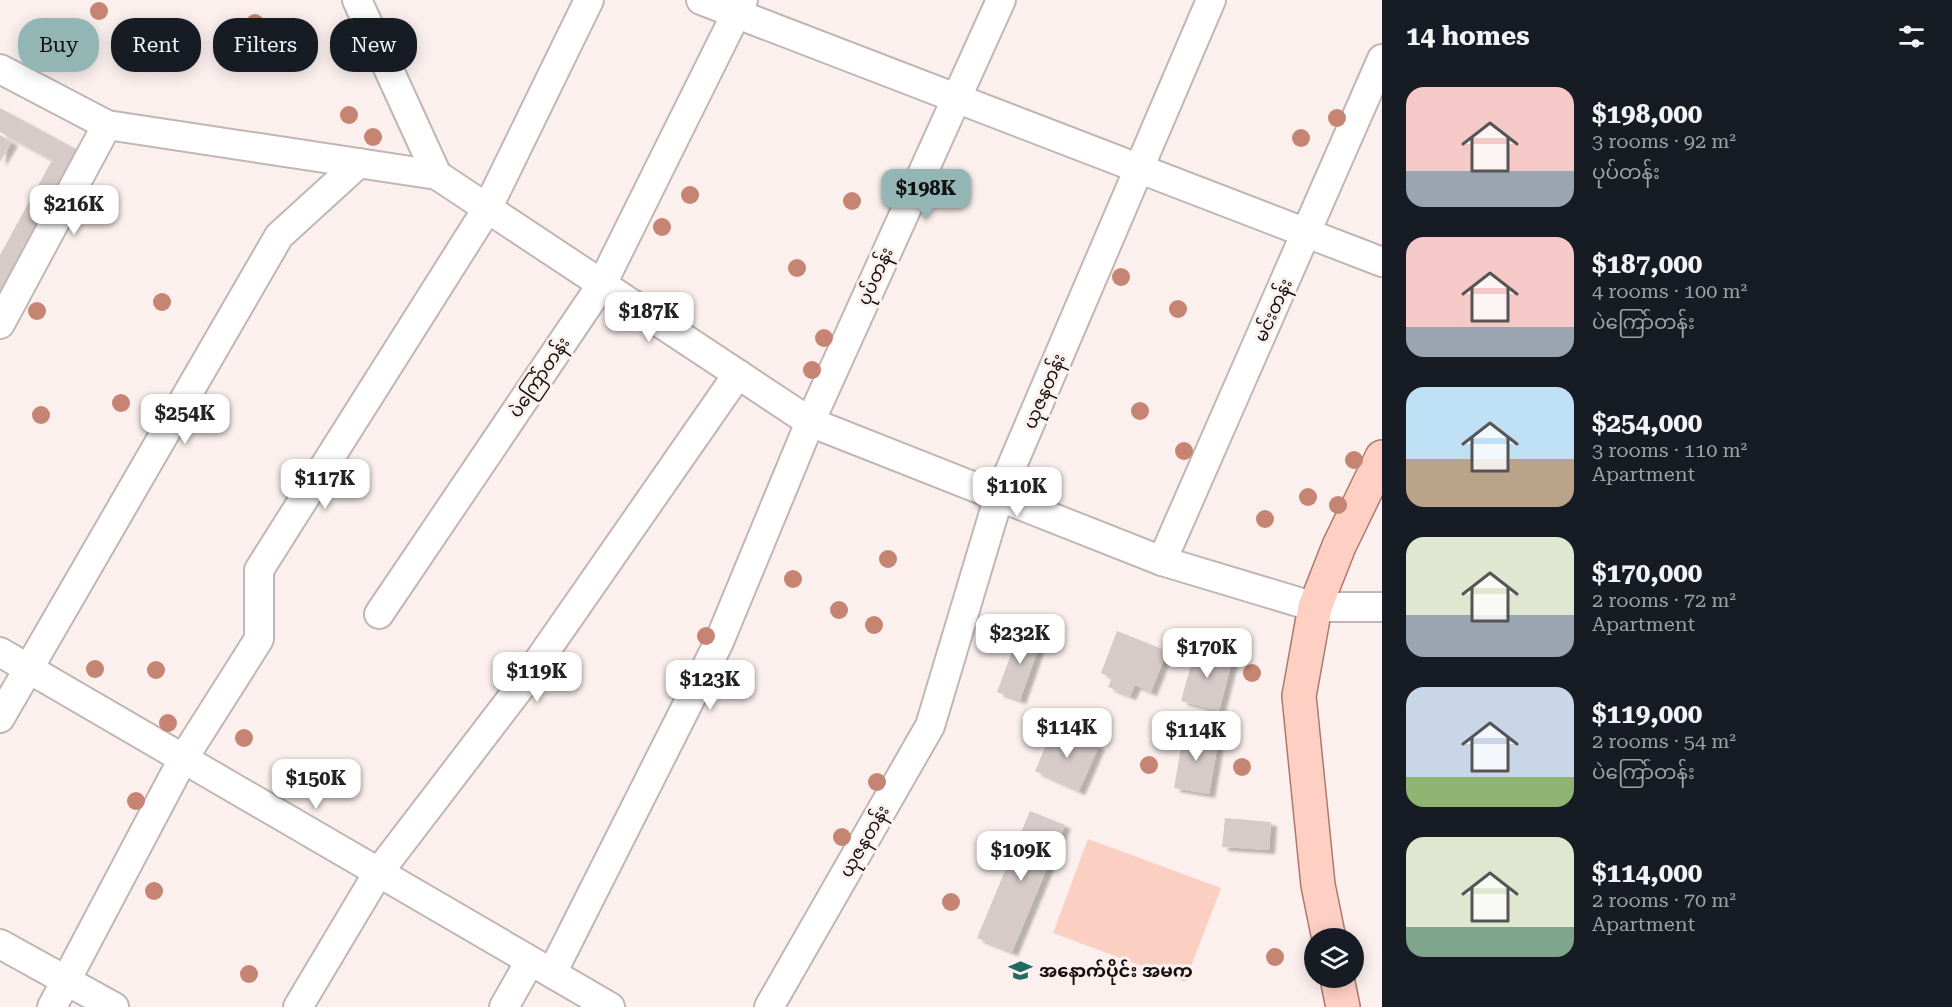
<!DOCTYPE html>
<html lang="en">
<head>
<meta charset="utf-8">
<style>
	:root { --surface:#171b24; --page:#20242c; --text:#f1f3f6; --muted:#9ea1a6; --accent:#93b6b4 }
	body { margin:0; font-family:"Roboto Serif","Noto Sans Myanmar",serif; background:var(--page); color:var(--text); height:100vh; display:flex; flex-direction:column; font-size:22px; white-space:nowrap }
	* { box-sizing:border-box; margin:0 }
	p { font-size:20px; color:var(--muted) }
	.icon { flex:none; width:33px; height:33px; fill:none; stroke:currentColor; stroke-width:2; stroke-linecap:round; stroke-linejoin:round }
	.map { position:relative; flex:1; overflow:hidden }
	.side { display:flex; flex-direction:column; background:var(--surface); width:570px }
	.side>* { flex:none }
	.hud { position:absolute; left:18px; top:18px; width:570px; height:54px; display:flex; gap:12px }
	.buttons { position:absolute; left:1304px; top:928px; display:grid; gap:12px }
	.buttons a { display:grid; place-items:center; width:60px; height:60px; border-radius:50%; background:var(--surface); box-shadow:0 3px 15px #0003; font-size:30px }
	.price { position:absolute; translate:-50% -51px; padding:0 14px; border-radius:12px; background:#fff; color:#222; font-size:20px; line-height:39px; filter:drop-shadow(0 2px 3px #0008) }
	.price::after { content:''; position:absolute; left:50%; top:36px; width:18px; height:14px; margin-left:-9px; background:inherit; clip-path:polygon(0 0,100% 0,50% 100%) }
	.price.selected { background:var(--accent); color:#111 }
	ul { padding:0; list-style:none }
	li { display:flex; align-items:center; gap:18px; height:150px; padding:0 24px }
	li span { display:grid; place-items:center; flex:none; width:168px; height:120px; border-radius:18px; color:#555 }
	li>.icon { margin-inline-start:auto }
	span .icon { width:72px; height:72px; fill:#fffc; stroke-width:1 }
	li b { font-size:26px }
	h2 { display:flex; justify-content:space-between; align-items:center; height:72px; padding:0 24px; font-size:26px }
	.tag { padding:0 21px; border-radius:24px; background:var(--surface); box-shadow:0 3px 15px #0003; font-size:21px; line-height:54px }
	.tag.selected { background:var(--accent); color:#111 }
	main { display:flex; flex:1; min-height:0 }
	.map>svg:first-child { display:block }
</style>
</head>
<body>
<main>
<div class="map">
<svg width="1382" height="1007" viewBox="0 0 1382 1007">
	<defs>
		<filter id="shadow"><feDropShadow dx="6" dy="4" stdDeviation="1.5" flood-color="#0004"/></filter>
	</defs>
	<rect width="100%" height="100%" fill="#fbf0ed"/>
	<path fill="#fccfc3" d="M1088,839L1221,888L1185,982L1053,933Z"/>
	<g fill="#d6cbc8" filter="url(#shadow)">
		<path d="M0,108L81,152L0,301V255L52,160L0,132Z"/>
		<path d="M0,135L12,142L0,162Z"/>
		<path d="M1020,630L1042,638L1020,700L997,692Z"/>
		<path d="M1117,631L1167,651L1151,692L1135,685L1130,696L1108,687L1112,678L1101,673Z"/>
		<path d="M1196,647L1233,657L1219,711L1181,701Z"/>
		<path d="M1054,727L1099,746L1079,791L1035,771Z"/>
		<path d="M1184,731L1219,737L1209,794L1174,788Z"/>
		<path d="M1030,811L1065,825L1012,952L977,938Z"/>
		<path d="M1225,818L1271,822L1269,850L1222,847Z"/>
	</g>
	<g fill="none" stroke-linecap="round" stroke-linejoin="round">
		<defs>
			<g id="minor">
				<path d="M357,0L437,175"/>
				<path d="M701,0L1382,262"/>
				<path d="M0,69L107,125L437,175L810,422L1162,561L1315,607H1382"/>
				<path d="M0,324L107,125"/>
				<path d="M1162,561L1382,59"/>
				<path d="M379,614L602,284L743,0"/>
				<path d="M0,652L610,1007"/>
				<path d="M0,718L279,236L359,163"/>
				<path d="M0,944L114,1007"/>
				<path d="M552,973L719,642L810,422L1001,0"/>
				<path d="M52,1007L183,759L259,639V570L487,209L589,0"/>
				<path d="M298,1007L378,873L521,686L738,374"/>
				<path d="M504,1007L530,961"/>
				<path d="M769,1007L930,726L999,496L1211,0"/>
			</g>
			<g id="primary">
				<path d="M1329,939L1318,885L1299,696L1315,607L1339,546L1382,457"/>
				<path d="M1337,978L1343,1007"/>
			</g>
		</defs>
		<use href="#minor" stroke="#c1b6b4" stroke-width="32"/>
		<use href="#primary" stroke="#ac796c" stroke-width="36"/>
		<use href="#minor" stroke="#fff" stroke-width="28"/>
		<use href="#primary" stroke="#fed0c4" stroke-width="33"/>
	</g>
	<g fill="#c68472">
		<circle cx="99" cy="11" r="9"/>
		<circle cx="255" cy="23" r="9"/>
		<circle cx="349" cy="115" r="9"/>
		<circle cx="1337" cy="118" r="9"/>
		<circle cx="373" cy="137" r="9"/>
		<circle cx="1301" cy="138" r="9"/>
		<circle cx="690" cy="195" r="9"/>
		<circle cx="852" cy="201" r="9"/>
		<circle cx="662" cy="227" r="9"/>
		<circle cx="797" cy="268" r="9"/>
		<circle cx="1121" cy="277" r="9"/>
		<circle cx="162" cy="302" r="9"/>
		<circle cx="1178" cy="309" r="9"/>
		<circle cx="37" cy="311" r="9"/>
		<circle cx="824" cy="338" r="9"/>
		<circle cx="812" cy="370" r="9"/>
		<circle cx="121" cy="403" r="9"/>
		<circle cx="1140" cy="411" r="9"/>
		<circle cx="41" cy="415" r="9"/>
		<circle cx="1184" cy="451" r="9"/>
		<circle cx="1354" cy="460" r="9"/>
		<circle cx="1308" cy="497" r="9"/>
		<circle cx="1338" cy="505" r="9"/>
		<circle cx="1265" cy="519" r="9"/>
		<circle cx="888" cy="559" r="9"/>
		<circle cx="793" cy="579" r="9"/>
		<circle cx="839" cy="610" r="9"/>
		<circle cx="874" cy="625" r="9"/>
		<circle cx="706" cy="636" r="9"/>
		<circle cx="95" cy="669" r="9"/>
		<circle cx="156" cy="670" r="9"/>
		<circle cx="1252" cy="673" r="9"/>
		<circle cx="168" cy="723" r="9"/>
		<circle cx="244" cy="738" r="9"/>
		<circle cx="1149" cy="765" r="9"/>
		<circle cx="1242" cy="767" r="9"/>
		<circle cx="877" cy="782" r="9"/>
		<circle cx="136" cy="801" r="9"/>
		<circle cx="842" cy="837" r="9"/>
		<circle cx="154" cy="891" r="9"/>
		<circle cx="951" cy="902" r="9"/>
		<circle cx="1275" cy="957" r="9"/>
		<circle cx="249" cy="974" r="9"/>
	</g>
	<defs>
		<symbol id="school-bare" viewBox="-9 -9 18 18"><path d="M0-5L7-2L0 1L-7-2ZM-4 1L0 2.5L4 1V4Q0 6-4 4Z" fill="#216b63" stroke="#fbf0ed" stroke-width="2.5" paint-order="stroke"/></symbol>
	</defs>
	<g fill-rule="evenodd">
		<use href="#school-bare" x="1004" y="954" width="33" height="33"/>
	</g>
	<g text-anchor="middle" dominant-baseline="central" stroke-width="6" stroke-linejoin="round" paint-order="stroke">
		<g font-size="18" fill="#141010" stroke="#fbf0ed">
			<text transform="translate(875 276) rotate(-66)">ပုပ်တန်း</text>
			<text transform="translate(1273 310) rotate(-66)">မင်းတန်း</text>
			<text transform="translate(539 377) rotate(-56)">ပဲကြော်တန်း</text>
			<text transform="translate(1044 391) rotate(-67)">ယုဇနတန်း</text>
			<text transform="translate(864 841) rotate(-60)">ယုဇနတန်း</text>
		</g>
		<g font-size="18" font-weight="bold" fill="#141010" stroke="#fbf0ed" text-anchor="start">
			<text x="1039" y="970">အနောက်ပိုင်း အမက</text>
		</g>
	</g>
</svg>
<div class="buttons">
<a><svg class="icon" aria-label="layers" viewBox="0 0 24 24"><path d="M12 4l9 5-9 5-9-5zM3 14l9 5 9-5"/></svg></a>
</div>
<b class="price selected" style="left:926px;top:220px">$198K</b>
<b class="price" style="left:74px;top:236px">$216K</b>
<b class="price" style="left:649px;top:343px">$187K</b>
<b class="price" style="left:185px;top:445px">$254K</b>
<b class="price" style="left:325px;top:510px">$117K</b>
<b class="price" style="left:1017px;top:518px">$110K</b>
<b class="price" style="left:1020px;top:665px">$232K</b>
<b class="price" style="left:1207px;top:679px">$170K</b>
<b class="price" style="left:537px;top:703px">$119K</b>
<b class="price" style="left:710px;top:711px">$123K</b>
<b class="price" style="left:1067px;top:759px">$114K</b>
<b class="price" style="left:1196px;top:762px">$114K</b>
<b class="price" style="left:316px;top:810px">$150K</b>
<b class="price" style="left:1021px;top:882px">$109K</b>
<div class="hud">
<a class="tag selected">Buy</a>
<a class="tag">Rent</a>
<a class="tag">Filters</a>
<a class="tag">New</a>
</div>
</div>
<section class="side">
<h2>14 homes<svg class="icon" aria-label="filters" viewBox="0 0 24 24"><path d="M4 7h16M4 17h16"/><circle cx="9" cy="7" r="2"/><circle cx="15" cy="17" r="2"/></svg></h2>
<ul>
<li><span style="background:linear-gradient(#f6c9c9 70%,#9aa5b1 0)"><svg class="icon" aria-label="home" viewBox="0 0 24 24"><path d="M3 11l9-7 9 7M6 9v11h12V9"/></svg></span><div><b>$198,000</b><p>3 rooms · 92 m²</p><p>ပုပ်တန်း</p></div></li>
<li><span style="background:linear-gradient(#f6c9c9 75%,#9aa5b1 0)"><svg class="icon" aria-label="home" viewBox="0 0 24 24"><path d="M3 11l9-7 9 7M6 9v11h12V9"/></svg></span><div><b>$187,000</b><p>4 rooms · 100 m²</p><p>ပဲကြော်တန်း</p></div></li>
<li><span style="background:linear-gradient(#bfe0f5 60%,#b9a48a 0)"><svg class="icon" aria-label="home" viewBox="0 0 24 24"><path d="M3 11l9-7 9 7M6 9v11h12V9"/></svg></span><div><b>$254,000</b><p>3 rooms · 110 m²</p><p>Apartment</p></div></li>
<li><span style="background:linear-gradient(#dfe7d0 65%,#9aa5b1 0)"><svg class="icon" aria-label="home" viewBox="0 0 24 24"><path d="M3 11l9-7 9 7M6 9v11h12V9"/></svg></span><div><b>$170,000</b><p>2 rooms · 72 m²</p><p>Apartment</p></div></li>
<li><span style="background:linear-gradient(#c9d6e8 75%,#8fb573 0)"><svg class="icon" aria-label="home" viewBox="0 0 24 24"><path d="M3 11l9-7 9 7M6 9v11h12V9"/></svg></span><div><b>$119,000</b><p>2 rooms · 54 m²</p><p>ပဲကြော်တန်း</p></div></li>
<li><span style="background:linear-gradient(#dfe7d0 75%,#7fa58c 0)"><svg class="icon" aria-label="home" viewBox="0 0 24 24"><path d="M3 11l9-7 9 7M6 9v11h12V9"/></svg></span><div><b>$114,000</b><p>2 rooms · 70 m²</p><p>Apartment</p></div></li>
</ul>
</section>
</main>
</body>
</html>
